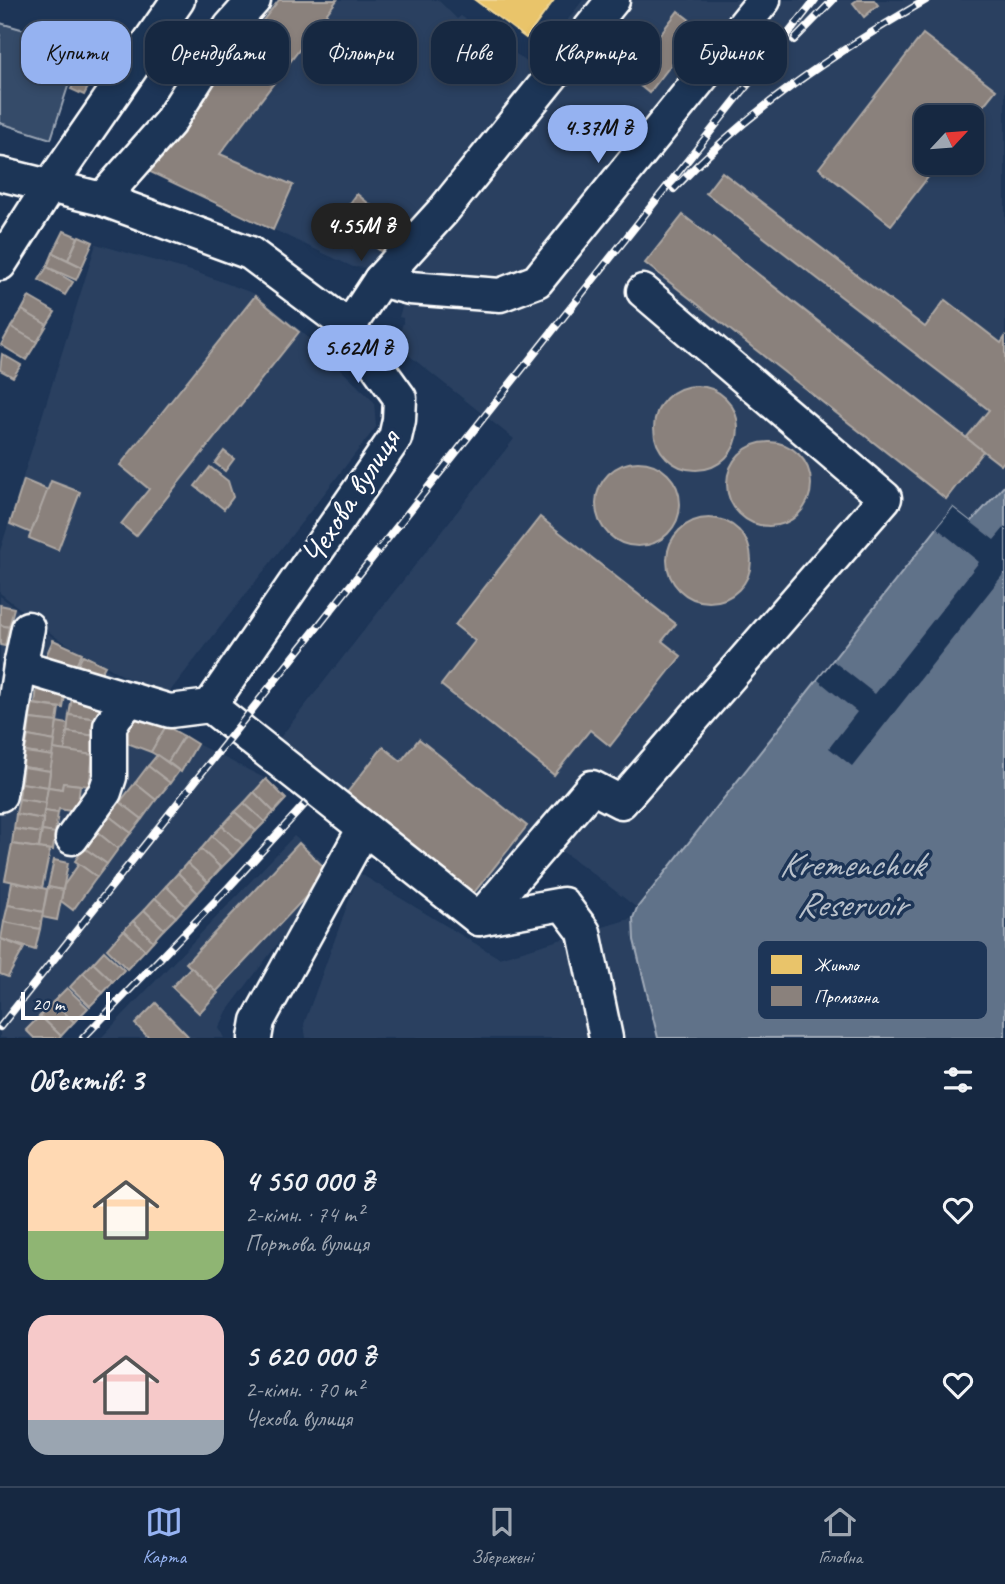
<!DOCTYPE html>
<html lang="uk">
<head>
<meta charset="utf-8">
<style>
	:root { --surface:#162841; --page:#1f3048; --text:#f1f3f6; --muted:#9ea6b1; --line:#35445a; --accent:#95b2f1 }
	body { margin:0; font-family:Caveat,sans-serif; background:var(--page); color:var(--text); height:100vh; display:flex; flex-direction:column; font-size:26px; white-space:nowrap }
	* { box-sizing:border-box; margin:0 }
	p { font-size:23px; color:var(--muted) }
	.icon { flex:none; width:38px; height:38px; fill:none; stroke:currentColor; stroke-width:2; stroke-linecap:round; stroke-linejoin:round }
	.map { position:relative; height:1038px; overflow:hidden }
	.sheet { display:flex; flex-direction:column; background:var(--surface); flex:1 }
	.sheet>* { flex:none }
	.guide { position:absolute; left:21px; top:21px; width:964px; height:63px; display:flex; gap:14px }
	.needle { width:46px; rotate:64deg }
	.buttons { position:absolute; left:914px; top:105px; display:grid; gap:14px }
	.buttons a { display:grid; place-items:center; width:70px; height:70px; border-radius:14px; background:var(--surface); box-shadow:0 4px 10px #0003,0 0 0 2px var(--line); font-size:35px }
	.scale { position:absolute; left:21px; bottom:18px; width:89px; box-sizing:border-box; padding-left:7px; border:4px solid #fff; border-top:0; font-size:19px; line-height:24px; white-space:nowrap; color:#fff; -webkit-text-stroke:5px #1d3557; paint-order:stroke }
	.price { position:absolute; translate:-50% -60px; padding:0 16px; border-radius:24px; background:var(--accent); color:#111; font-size:23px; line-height:46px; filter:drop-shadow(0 2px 4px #0008) }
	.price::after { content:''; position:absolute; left:50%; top:42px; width:21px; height:16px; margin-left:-10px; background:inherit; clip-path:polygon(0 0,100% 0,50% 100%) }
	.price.active { background:#222; color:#fff }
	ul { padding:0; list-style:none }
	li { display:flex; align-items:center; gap:21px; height:175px; padding:0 28px }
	li span { display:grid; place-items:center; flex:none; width:196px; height:140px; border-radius:21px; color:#555 }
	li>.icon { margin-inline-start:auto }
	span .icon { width:84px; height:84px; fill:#fffc; stroke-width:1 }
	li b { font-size:30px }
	h2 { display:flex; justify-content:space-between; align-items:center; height:84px; padding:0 28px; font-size:30px }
	.chip { padding:0 24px; border-radius:21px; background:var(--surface); box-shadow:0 4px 10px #0003,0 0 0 2px var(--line); font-size:24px; line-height:63px }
	.chip.active { background:var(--accent); color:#111 }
	.tabs { display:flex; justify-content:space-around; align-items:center; height:98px; border-top:2px solid var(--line); background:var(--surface); font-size:19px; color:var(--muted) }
	.tabs a { display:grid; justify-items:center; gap:4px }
	.tabs .active { color:var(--accent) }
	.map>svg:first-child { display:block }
</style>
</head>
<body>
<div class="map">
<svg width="1005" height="1038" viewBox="0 0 1005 1038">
	<rect width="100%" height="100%" fill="#1d3557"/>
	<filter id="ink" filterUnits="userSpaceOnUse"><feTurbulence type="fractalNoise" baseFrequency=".0143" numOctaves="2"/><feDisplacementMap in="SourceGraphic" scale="14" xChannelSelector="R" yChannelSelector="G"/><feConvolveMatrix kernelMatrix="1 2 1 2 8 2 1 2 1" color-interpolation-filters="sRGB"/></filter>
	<g filter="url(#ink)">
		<g fill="#2a4161" fill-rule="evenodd">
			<path d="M279,0H438L457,19L461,16L492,36L532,66L583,0H1005V485L971,523L952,508L637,908L582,865L530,830L473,905L279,739L514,439L396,345L403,323V318L399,317L404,301L373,268L353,267L146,170ZM926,117H971V163H926Z"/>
			<path d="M96,244L198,273L255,294L301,331L374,402L376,427L164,699L57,638L0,593V551Z"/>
			<path d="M0,596L56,640L141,689L134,702L197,744L266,779L286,799L59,1038H0Z"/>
			<path d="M294,836L333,870L227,1011L219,1028L224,1038H101Z"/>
			<path d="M359,873L499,958L633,918L634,940L658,1038H306L304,1024Z"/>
		</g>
		<path fill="#364b69" stroke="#9aa5b4" stroke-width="2" d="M0,23L81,46L51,139L0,123Z"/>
		<path fill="#617289" stroke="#a0aab8" stroke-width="2" d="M1005,485V1038H658L634,940L633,918L637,908L953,508L971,522Z"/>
		<path fill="#1d3557" d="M953,508L994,540L1005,527V572L852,766L829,748L857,712L818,680L833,661L875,694L979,562L937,528Z"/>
		<path fill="#e9c46a" stroke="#f0d697" stroke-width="2" d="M475,0H554L526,38Z"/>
		<g fill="#8a817c" stroke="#ada7a3" stroke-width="2">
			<path d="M279,0H337L220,154L293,185L273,230L146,170Z"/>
			<path d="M857,0H874L878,5L864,17L853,3Z"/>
			<path d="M678,11L700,28L649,93L628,76Z"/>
			<path d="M923,34L996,90L971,121V117H926V163H939L891,225L819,168Z"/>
			<path d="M89,35L111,46L104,59L83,48Z"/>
			<path d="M85,50L107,62L100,75L78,64Z"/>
			<path d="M83,67L95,74L84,95L71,89Z"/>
			<path d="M722,172L925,327L945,300L1001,343L1005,337V460L1001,465L966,438L989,410L706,193Z"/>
			<path d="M357,194L401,230L383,253L339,218Z"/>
			<path d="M683,215L983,451L946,499L645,263Z"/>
			<path d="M64,231L78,237L68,260L53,253Z"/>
			<path d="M79,236L93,242L82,267L68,260Z"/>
			<path d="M53,253L82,267L76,280L47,267Z"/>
			<path d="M47,267L73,282L65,295L39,280Z"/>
			<path d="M255,296L299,332L136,536L121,524L149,489L120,465Z"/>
			<path d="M29,297L55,312L47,325L22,310Z"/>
			<path d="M22,310L47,325L37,342L11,327Z"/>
			<path d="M11,327L37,342L26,360L1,345Z"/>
			<path d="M2,354L21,365L13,377L0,370Z"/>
			<circle cx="696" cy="428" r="42"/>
			<circle cx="769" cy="484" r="42"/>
			<path d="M224,451L234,459L225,471L215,463Z"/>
			<circle cx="638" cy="504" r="42"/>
			<path d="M210,467L228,481L233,497L224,509L195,486Z"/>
			<path d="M24,480L48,490L31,533L10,524Z"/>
			<path d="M51,481L80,492L58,550L29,538Z"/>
			<path d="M540,517L676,624L662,641L681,656L610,746L590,730L554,775L441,685L475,641L455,625Z"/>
			<circle cx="709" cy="560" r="42"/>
			<path d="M0,605L14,608L9,627L0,625Z"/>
			<path d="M0,625L9,627L5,646L0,645Z"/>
			<path d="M53,640L82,653L73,672L45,658Z"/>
			<path d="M83,655L105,666L97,680L76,669Z"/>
			<path d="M37,687L66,690L63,708L35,704Z"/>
			<path d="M72,698L101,702L98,719L69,715Z"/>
			<path d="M32,704L59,708L57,722L30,719Z"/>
			<path d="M134,712L166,726L151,752L119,740Z"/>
			<path d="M69,715L98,719L96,736L67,732Z"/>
			<path d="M30,719L57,722L55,741L28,736Z"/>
			<path d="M57,722L68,724L65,751L53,749Z"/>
			<path d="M166,726L184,736L168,762L151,752Z"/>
			<path d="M67,732L96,736L93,755L65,751Z"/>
			<path d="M28,736L55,741L53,756L25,752Z"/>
			<path d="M184,736L197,744L181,772L168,762Z"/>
			<path d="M419,739L527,826L472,895L346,794L383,747L401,761Z"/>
			<path d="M53,749L93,755L89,786L63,783L62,789L48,787Z"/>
			<path d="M25,752L53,756L50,771L23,767Z"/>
			<path d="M157,755L179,771L170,783L148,766Z"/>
			<path d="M148,766L170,783L156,800L135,783Z"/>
			<path d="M23,767L50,771L48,787L21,783Z"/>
			<path d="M266,779L286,799L274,812L254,792Z"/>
			<path d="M21,783L48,787L46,803L19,799Z"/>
			<path d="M63,783L80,785L77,812L59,809L58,813L44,811L48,787L62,789Z"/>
			<path d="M135,783L156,800L142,819L120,802Z"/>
			<path d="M254,792L274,812L265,822L244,803Z"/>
			<path d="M19,799L46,803L43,819L16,814Z"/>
			<path d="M120,802L142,819L131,833L109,816Z"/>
			<path d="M244,803L265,822L256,831L235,812Z"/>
			<path d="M44,811L58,813L55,833L42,831Z"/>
			<path d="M235,812L256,831L243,845L222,826Z"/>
			<path d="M16,814L43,819L41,833L14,829Z"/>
			<path d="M109,816L131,833L118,849L97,832Z"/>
			<path d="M222,826L243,845L233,856L212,836Z"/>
			<path d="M14,829L41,833L39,848L12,844Z"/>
			<path d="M42,831L55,833L53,850L39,848Z"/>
			<path d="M97,832L118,849L107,864L84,848Z"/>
			<path d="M212,836L233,856L221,868L201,849Z"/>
			<path d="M299,843L329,872L216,992L186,963Z"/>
			<path d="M12,844L50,850L42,888L5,880Z"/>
			<path d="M84,848L107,864L97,877L75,861Z"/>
			<path d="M201,849L221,868L208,882L187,863Z"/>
			<path d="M54,860L68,863L63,890L48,887Z"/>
			<path d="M187,863L208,882L198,893L178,873Z"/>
			<path d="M79,864L97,877L73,910L61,901L64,885Z"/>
			<path d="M178,873L198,893L186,906L166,886Z"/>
			<path d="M12,882L47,889L43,912L8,905Z"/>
			<path d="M166,886L186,906L176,917L155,898Z"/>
			<path d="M48,887L63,890L57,920L42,917Z"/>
			<path d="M155,898L176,917L164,929L144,910Z"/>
			<path d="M8,905L43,912L40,929L4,922Z"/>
			<path d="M144,910L164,929L153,941L133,921Z"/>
			<path d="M133,921L153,941L145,950L124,930Z"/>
			<path d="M4,922L40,929L35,950L1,939Z"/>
			<path d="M124,930L145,950L127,969L107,949Z"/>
			<path d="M1,939L24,948L8,977L0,974Z"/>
			<path d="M104,951L124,970L113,982L93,963Z"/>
			<path d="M93,963L113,982L103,993L83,973Z"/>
			<path d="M191,967L218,993L199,1013L172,987Z"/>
			<path d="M83,973L103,993L90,1006L70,987Z"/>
			<path d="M67,988L88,1008L74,1022L53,1002Z"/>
			<path d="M53,1002L74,1022L61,1036L40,1016Z"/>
			<path d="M156,1003L188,1036L186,1038H149L135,1024Z"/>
			<path d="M40,1016L61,1036L59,1038H34L26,1030Z"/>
		</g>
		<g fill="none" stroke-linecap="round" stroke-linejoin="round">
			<defs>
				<g id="minor">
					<path d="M0,174L102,199L250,253L349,327L400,398L399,420L395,438L210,706"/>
					<path d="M102,199L169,123L230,27L254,0"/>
					<path d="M0,264L49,187L178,0"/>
					<path d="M380,280L443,211L613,0"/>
					<path d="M349,327L380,280L410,288L500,295L537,281L764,0"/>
					<path d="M20,666L28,628"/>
					<path d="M0,795L20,666L170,711L210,706L479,919L563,904L584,932L606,1038"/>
					<path d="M72,838L105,792L110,777V726L116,716L131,699"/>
					<path d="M479,919L592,787L621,802L885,498L643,291"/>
					<path d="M255,1038L258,1021L364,828"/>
				</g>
			</defs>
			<use href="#minor" stroke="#fff" stroke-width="37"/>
			<use href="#minor" stroke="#1d3557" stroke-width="32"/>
			<defs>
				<g id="rail">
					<path d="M794,40L833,0"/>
					<path d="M674,189C749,109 833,54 926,0"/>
					<path d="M0,1027L815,0"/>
					<path d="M83,1038L228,888L305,804"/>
				</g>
			</defs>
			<use href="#rail" stroke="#fff" stroke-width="8"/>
			<use href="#rail" stroke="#1d3557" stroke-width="5" stroke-dasharray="16" stroke-linecap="butt"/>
		</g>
	</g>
	<g text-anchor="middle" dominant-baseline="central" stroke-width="7" stroke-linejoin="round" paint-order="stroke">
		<g font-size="33" fill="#fff" stroke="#1d3557">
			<text transform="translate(350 497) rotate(-57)">Чехова вулиця</text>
		</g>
		<g font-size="35" font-style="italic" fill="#b8c0ca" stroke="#1d3557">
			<text x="851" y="864">Kremenchuk<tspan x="851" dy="40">Reservoir</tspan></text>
		</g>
	</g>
	<rect x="757" y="940" width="231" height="80" rx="10" fill="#1d3557" stroke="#617289" stroke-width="2"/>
	<rect x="771" y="955" width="31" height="19" fill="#e9c46a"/>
	<rect x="771" y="986" width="31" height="20" fill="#8a817c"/>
	<g font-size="19" fill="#fff">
		<text x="814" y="971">Житло</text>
		<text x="814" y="1003">Промзона</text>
	</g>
</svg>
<div class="buttons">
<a><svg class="needle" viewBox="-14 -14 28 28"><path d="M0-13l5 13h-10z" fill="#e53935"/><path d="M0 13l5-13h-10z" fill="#9ea6b1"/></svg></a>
</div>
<div class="scale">20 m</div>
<b class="price" style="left:598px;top:165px">4.37M ₴</b>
<b class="price active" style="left:361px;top:263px">4.55M ₴</b>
<b class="price" style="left:358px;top:385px">5.62M ₴</b>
<div class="guide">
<a class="chip active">Купити</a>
<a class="chip">Орендувати</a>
<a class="chip">Фільтри</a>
<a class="chip">Нове</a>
<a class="chip">Квартира</a>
<a class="chip">Будинок</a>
</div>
</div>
<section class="sheet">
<h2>Об’єктів: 3<svg class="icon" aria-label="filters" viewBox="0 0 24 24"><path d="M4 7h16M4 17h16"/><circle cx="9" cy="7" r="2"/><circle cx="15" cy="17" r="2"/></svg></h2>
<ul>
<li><span style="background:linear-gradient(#ffd9b3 65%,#8fb573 0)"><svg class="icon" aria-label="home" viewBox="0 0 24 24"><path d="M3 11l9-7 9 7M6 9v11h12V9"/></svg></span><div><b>4 550 000 ₴</b><p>2-кімн. · 74 m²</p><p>Портова вулиця</p></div><svg class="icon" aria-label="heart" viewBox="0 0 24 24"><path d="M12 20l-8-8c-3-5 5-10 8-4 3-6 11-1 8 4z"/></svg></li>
<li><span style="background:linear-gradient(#f6c9c9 75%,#9aa5b1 0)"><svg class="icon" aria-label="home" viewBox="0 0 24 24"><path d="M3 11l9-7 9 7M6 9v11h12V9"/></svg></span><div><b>5 620 000 ₴</b><p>2-кімн. · 70 m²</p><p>Чехова вулиця</p></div><svg class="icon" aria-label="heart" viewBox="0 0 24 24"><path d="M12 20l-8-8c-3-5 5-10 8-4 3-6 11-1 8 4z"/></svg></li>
</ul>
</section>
<nav class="tabs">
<a class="active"><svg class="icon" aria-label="map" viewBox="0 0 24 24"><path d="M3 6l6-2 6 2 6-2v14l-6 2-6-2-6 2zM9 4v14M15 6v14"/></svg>Карта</a>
<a><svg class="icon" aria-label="saved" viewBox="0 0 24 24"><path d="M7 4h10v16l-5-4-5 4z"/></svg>Збережені</a>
<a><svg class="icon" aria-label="home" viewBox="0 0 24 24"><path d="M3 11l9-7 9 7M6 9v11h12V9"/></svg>Головна</a>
</nav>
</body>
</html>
